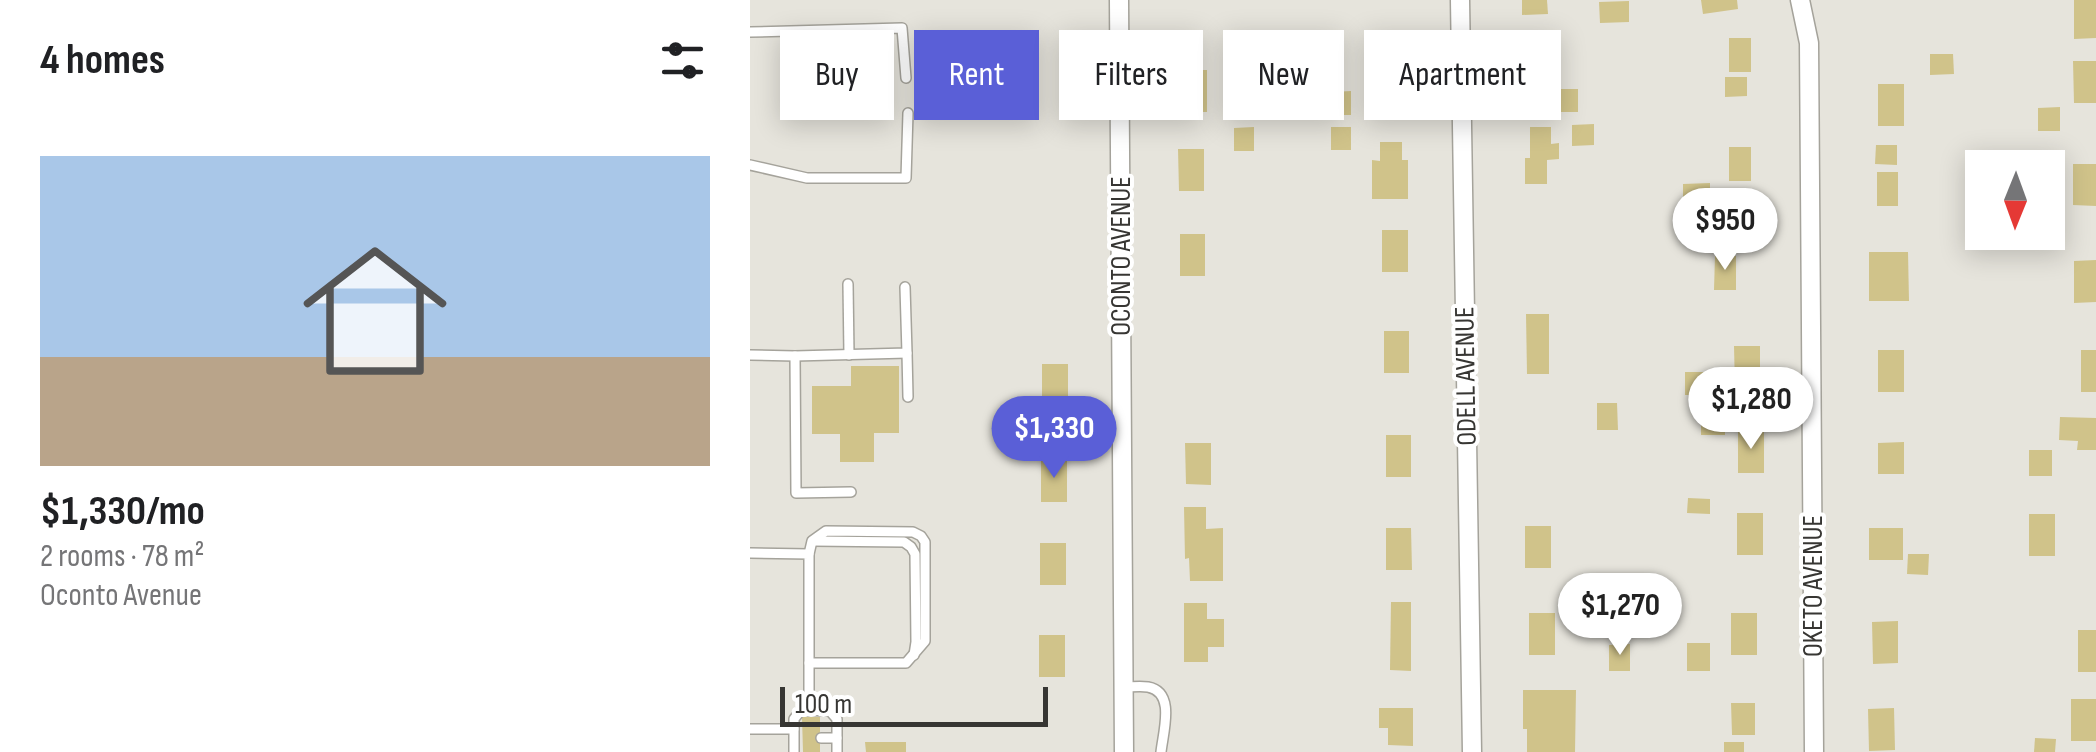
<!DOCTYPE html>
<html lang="en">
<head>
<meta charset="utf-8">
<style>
	:root { --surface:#fff; --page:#f2f2f2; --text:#202124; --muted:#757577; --accent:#5a5fd7 }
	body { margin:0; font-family:"Sofia Sans Condensed",sans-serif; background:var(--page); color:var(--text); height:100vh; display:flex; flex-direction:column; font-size:38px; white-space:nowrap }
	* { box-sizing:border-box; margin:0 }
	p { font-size:32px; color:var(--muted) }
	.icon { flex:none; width:55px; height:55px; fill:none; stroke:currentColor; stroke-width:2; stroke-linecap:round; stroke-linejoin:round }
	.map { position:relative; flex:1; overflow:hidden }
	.drawer { display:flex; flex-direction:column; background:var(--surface); width:750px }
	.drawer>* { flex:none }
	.banner { position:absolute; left:30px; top:30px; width:950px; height:90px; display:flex; gap:20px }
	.needle { width:65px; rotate:181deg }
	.buttons { position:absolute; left:1215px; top:150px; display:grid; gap:20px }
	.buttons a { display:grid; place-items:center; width:100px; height:100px; border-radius:0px; background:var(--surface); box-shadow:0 5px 25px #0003; font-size:50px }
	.scale { position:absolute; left:30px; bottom:25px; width:268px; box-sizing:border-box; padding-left:10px; border:5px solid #373633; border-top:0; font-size:28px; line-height:35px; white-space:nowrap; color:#373633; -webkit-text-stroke:8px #fff; paint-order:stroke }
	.price { position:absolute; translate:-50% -85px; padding:0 22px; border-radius:35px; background:#fff; color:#222; font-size:32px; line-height:65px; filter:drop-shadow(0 2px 5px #0008) }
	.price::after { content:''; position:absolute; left:50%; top:60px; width:30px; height:22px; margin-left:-15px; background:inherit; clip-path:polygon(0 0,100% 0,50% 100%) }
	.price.selected { background:var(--accent); color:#fff }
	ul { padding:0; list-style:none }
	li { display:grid; align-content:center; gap:20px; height:530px; padding:0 40px }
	li span { display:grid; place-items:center; height:310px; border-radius:0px; color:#555 }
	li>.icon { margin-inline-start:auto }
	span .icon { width:180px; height:180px; fill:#fffc; stroke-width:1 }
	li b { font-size:42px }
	h2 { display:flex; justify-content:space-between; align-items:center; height:120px; padding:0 40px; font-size:42px }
	.pill { padding:0 35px; border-radius:0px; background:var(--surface); box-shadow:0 5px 25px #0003; font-size:35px; line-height:90px }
	.pill.selected { background:var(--accent); color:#fff }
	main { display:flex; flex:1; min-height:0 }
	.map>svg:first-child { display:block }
</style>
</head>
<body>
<main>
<section class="drawer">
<h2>4 homes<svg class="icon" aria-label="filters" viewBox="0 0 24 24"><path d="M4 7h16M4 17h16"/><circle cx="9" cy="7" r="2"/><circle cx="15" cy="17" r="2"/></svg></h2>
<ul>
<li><span style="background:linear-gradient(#a9c7e8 65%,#b9a48a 0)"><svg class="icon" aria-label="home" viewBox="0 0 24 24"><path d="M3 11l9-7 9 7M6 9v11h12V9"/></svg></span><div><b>$1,330/mo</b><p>2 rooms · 78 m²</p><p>Oconto Avenue</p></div></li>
</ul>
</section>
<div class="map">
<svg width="1346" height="752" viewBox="0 0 1346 752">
	<rect width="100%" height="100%" fill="#e6e4dc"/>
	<g fill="#d0c38a">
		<path d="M772,0H797L798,14L772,15Z"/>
		<path d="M951,0H987L988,9L953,14Z"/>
		<path d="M1324,0H1346V38L1324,39Z"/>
		<path d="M879,1V22L850,23L849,2Z"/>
		<rect x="979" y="38" width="22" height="34"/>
		<path d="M62,39H127V96L62,95Z"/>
		<rect x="474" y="40" width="19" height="23"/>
		<path d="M799,51V93H773V52Z"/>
		<path d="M630,54H656V96H631Z"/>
		<path d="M1180,54H1203L1204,74L1180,75Z"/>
		<path d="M1323,61H1346V103H1324Z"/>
		<rect x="431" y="70" width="26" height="42"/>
		<path d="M975,77H997V96L975,97Z"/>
		<rect x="1128" y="84" width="26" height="42"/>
		<rect x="808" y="89" width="20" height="23"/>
		<path d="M601,91V115H582V92Z"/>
		<path d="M1310,107V131H1288V108Z"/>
		<path d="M844,124V145L822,146V125Z"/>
		<path d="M504,127V151H484V128Z"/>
		<rect x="581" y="127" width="20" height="23"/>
		<path d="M780,127H801V144L809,143V159L797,160V184H775V158H780Z"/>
		<path d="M630,142H652V160H658V199H622V160L630,161Z"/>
		<path d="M1126,145H1147V165L1125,164Z"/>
		<rect x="979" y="147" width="22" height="34"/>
		<path d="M428,149H454V191H429Z"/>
		<path d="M1323,164H1346V206L1323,205Z"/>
		<rect x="1127" y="172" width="21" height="34"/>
		<path d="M960,183V203H933V184Z"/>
		<rect x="944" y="224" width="24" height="26"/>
		<rect x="632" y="230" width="26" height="42"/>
		<rect x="430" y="234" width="25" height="42"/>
		<path d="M1119,252H1158L1159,301H1119Z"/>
		<path d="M965,256H986V290H964Z"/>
		<path d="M1346,260V302L1324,303V261Z"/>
		<path d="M776,314H799V374H777Z"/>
		<rect x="634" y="331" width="25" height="42"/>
		<path d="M984,346H1010V388H985Z"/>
		<rect x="1128" y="350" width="26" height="42"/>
		<rect x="1331" y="350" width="15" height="42"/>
		<rect x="292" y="364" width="26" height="42"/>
		<path d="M101,366H149V433H124V462H90V434H62V386H101Z"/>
		<rect x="935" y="372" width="23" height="23"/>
		<path d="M847,403H867L868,430H847Z"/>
		<rect x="951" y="414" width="24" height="21"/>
		<path d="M1310,417L1346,418V450H1327L1328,441L1309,440Z"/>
		<rect x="988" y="431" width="26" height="42"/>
		<rect x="636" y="435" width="25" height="42"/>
		<path d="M1154,442V474H1128V443Z"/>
		<path d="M435,443H461V485L436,484Z"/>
		<rect x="1279" y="450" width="23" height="26"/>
		<rect x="291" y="460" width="26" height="42"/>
		<path d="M938,498L960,499V514L937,513Z"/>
		<path d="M434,507H456V529L473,528V581H440L439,558L435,559Z"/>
		<rect x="987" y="513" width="26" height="42"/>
		<rect x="1279" y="514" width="26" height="42"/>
		<rect x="775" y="526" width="26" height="42"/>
		<path d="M636,528H661L662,570H636Z"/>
		<rect x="1119" y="528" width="34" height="32"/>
		<rect x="290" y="543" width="26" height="42"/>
		<path d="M1158,554H1179L1178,575L1157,574Z"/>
		<path d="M641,602H661V671L640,670Z"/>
		<path d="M434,603H457V619H474V647H458V662H434Z"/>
		<rect x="779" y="613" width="26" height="42"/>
		<rect x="981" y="613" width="26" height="42"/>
		<path d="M1148,621V663L1123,664L1122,622Z"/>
		<rect x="1328" y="630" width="18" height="42"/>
		<rect x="289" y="635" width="26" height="42"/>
		<rect x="937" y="643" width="23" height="28"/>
		<path d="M880,644V671H859V645Z"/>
		<path d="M773,690H826L825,752H777V729H773Z"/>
		<rect x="1321" y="699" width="25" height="42"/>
		<path d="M981,703H1005V735H982Z"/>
		<path d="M629,708H663V746L638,745V728H629Z"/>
		<path d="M1144,708L1145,750L1119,751L1118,709Z"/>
		<path d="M52,717H70V752H53Z"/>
		<path d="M1285,738L1306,739L1305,752H1284Z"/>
		<path d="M115,742H156V752H116Z"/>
		<rect x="974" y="742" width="20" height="10"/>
	</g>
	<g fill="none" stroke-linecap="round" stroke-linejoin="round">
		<defs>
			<g id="lane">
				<path d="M0,32L152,28L156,78"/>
				<path d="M0,165L57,178H156L158,113"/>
				<path d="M98,284L99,355"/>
				<path d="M157,353L158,397"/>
				<path d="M0,355L45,356L157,353L155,287"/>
				<path d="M45,356L46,493L101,492"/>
				<path d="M63,541L154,542L161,547L165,554L166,642L164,655"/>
				<path d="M0,553L59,554V711"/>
				<path d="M59,663H156L175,641V542L171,536L163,532L76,531L62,541L59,554"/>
				<path d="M374,687C381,687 391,686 398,687C426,692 413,732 411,752"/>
				<path d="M0,729H44V752"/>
				<path d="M44,729V719L51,710L80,711L87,719V752"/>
				<path d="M71,738H87"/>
			</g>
			<g id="street">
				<path d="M369,0L374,752"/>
				<path d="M710,0L722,752"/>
				<path d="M1050,0L1059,43L1064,752"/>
			</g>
		</defs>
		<use href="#lane" stroke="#a5a39b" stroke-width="12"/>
		<use href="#street" stroke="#a5a39b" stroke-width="21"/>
		<use href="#lane" stroke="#fff" stroke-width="9"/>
		<use href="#street" stroke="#fff" stroke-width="18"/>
	</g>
	<g text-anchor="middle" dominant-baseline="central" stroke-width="8" stroke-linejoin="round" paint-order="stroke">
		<g font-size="28" fill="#373633" stroke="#fff">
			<text transform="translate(371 256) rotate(-90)">OCONTO AVENUE</text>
			<text transform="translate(716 376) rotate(-91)">ODELL AVENUE</text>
			<text transform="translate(1063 586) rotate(-90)">OKETO AVENUE</text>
		</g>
	</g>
</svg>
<div class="buttons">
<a><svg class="needle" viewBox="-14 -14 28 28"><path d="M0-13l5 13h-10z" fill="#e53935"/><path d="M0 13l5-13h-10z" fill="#757577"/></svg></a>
</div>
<div class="scale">100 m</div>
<b class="price" style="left:975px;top:273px">$950</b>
<b class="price" style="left:1001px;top:452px">$1,280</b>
<b class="price selected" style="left:304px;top:481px">$1,330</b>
<b class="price" style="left:870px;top:658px">$1,270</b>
<div class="banner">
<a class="pill">Buy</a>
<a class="pill selected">Rent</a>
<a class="pill">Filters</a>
<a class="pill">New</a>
<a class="pill">Apartment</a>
</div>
</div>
</main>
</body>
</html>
